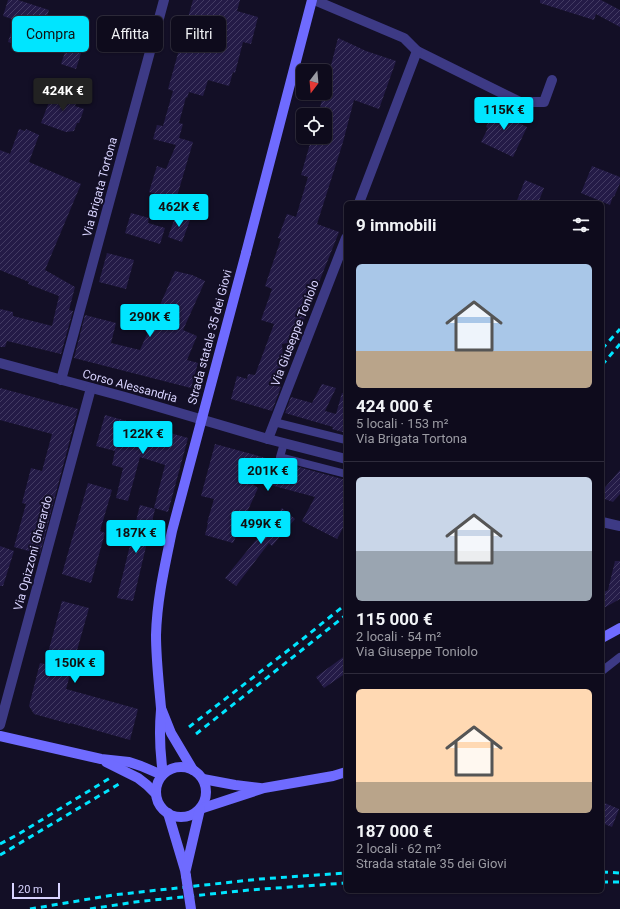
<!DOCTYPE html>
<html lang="it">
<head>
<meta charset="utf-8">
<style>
	:root { --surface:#0e0b1c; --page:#1c1929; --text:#f1f3f6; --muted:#9b9ba3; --line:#2e2b3b; --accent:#00e5ff }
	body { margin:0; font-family:Roboto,sans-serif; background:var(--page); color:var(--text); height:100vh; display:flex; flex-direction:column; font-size:15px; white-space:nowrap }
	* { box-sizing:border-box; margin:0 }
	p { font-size:13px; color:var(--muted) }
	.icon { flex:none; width:22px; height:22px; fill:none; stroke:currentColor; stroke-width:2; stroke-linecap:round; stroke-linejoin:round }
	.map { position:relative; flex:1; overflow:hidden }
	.details { position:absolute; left:344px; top:201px; width:260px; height:692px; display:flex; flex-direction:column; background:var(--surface); border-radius:6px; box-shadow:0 1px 3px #0004,0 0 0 1px var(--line) }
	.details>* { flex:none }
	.hud { position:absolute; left:12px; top:16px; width:272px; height:36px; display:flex; gap:8px }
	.needle { width:26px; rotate:196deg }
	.fabs { position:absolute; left:296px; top:64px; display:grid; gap:8px }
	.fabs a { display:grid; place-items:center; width:36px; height:36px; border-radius:6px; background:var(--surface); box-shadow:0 1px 3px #0004,0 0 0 1px var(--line); font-size:20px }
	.scale { position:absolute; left:12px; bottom:10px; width:48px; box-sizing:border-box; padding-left:4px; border:2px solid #d9d4ff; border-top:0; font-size:11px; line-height:14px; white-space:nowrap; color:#d9d4ff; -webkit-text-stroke:3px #130f26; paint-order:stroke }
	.price { position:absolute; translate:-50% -34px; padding:0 9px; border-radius:4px; background:var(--accent); color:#111; font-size:13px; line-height:26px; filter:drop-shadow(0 1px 2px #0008) }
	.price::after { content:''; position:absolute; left:50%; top:24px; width:12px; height:9px; margin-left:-6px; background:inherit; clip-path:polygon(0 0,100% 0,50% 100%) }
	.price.on { background:#222; color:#fff }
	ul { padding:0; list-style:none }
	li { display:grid; align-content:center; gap:8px; height:212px; padding:0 12px }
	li+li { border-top:1px solid var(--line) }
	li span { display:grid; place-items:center; height:124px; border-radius:6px; color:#555 }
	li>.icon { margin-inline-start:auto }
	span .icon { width:72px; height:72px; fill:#fffc; stroke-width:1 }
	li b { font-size:17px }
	h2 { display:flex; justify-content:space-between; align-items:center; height:48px; padding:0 12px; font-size:17px }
	.pill { padding:0 14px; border-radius:6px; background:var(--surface); box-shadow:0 1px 3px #0004,0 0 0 1px var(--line); font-size:14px; line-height:36px }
	.pill.on { background:var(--accent); color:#111 }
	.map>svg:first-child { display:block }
</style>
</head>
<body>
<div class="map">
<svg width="620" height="909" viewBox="0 0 620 909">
	<defs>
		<pattern id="building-hatch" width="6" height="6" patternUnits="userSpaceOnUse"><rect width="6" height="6" fill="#241b47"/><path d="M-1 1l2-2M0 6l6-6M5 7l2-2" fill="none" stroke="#433b63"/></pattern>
	</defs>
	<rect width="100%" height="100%" fill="#130f26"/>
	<g fill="url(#building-hatch)">
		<path d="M8,0H18L49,10L36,51L8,42L15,20L3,16Z"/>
		<path d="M193,0H240L237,11L258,17L251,44L243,42L235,73L233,72L229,86L208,80L203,96L189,92L187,98L186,97L179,123L183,124L179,138L193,142L175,203L162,199L163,196L149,192L157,166L166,169L176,145L153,139L157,125L163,126L173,91L168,89Z"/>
		<path d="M540,0H601L620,10V27L596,14L594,20L540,3Z"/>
		<path d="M75,23L89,28L76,69L61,64Z"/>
		<path d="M338,38L366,51L396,61L379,109L354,100L343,142L317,224L339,232L300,330H297L292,342L282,344L283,359L277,386L281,387L272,411L231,399L237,376L247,379L248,374L255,375L274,324L261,320L272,289L265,286L281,239L278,238L287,214L296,217L308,177L301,175L312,137H325V115H318L324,93H325V89Z"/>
		<path d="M54,89L77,97V98L78,99L75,106L84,109L79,123H77L74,131L66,132L41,123Z"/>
		<path d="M497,105L520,116L517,122L527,127L513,157L481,142L488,128L486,127Z"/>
		<path d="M19,129L25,131L26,129L39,135L29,162L81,184L45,270L75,287L69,310L73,311L61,354L7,341L5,347H0V309L13,312V316L52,326L59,296L28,284L29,282L0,270V150L10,154Z"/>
		<path d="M592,166L620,177V183L614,197L613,196L610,205L581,193Z"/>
		<path d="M525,180L544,188L538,203H516Z"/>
		<path d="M131,213L149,218L148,223L165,228L160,244L125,233Z"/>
		<path d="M176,215L190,220L182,242L168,237Z"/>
		<path d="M107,253L134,260L126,289L99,282Z"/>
		<path d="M175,271L192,275L205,281L183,330L197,336L187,360L198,363L191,388L74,358L85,315L116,323L111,343L140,350Z"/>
		<path d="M322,384L336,388L325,411L336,414L342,393L346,394V433L332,429L333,427L285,413L291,397L312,403Z"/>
		<path d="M0,388L78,409L40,554L14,547L26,504L22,503L31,468L42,471L52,434L0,420Z"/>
		<path d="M105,415L188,438L168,512L154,508L165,465L140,457L128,501L116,498L123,468L112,465L115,451L96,446Z"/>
		<path d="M215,444L346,480V522L337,539L302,521L315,497L245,478L258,488L233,543L205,535L208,523H207L214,499L201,496Z"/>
		<path d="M620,470V494L613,502L602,498V491Z"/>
		<path d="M88,483L112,490L100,531L105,533L91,583L62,574Z"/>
		<path d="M140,505L155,509L133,601L117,598Z"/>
		<path d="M282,508L295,519L272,546L269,543L236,586L225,578Z"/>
		<path d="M0,546L14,551L3,586H0Z"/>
		<path d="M615,561H620V599L602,609V593L608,590Z"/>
		<path d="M62,601L89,608L66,689L138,709L130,740L70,723V724L34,714L29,706L40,663L45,664Z"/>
		<path d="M346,655V673L324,688L316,677Z"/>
		<path d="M602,802L619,809L612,827L602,823Z"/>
	</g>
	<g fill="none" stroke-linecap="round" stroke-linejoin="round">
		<g stroke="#3d3a85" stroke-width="8">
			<path d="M274,422L346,440"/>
			<path d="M284,443L280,457L346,474"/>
			<path d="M602,671L620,657"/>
		</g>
		<g stroke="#3d3a85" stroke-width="10">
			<path d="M314,0L404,38L417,51L520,102H544L552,80"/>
			<path d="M359,203L417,51"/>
			<path d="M0,363L125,397L268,439L346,459"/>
			<path d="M61,380L164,0"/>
			<path d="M268,439L346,238"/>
			<path d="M602,522L620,526"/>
			<path d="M0,725L91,388"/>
		</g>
		<g stroke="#6f6bff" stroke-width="10">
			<path d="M246,253L312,0"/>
			<path d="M602,638L620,628"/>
			<path d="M161,708L171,733L193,770"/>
			<path d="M161,710C159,732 160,753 163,774"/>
			<path d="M0,736L101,759L129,762L141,766L162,775"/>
			<path d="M106,762L138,778L147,785L156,794"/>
			<circle cx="181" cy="792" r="25"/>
			<path d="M203,779L235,785L260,788"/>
			<path d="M200,809L264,788L333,776L346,772"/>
			<path d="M168,813L185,870L186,876"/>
			<path d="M186,869L200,809"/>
		</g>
		<g stroke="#00e5ff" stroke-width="3" stroke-dasharray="6 5" stroke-linecap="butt">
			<path d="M602,349L620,329"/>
			<path d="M602,365L620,344"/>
			<path d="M189,727L304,638L346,604"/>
			<path d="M196,734L288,661L346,615"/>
			<path d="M0,844L17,835L110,778"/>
			<path d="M0,855L119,784"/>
			<path d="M602,872L620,873"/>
			<path d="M602,882H620"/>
			<path d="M30,909L113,895L260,879L346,873"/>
			<path d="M90,909L135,902L249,890L346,883"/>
		</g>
		<g stroke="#6f6bff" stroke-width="10">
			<path d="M161,708C159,684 156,659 156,635C157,599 165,565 172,531L246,253"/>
			<path d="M186,876L191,909"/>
		</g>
	</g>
	<g text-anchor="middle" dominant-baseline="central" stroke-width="4" stroke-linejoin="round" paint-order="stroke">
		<g font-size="12" fill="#d9d4ff" stroke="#130f26">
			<text transform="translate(100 187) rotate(-75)">Via Brigata Tortona</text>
			<text transform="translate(295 333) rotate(-69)">Via Giuseppe Toniolo</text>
			<text transform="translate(210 337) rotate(-75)">Strada statale 35 dei Giovi</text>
			<text transform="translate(130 386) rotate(15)">Corso Alessandria</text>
			<text transform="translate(33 553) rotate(-75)">Via Opizzoni Gherardo</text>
		</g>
	</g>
</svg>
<div class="fabs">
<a><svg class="needle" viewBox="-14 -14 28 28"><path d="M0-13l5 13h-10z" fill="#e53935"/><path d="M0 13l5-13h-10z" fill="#9b9ba3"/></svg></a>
<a><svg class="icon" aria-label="locate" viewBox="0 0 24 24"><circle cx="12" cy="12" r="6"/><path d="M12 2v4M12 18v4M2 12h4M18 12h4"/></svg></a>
</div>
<div class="scale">20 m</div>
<b class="price on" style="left:63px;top:112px">424K €</b>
<b class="price" style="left:504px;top:131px">115K €</b>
<b class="price" style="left:179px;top:228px">462K €</b>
<b class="price" style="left:150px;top:338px">290K €</b>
<b class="price" style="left:143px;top:455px">122K €</b>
<b class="price" style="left:268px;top:492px">201K €</b>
<b class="price" style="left:261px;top:545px">499K €</b>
<b class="price" style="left:136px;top:554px">187K €</b>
<b class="price" style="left:75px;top:684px">150K €</b>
<div class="hud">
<a class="pill on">Compra</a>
<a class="pill">Affitta</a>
<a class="pill">Filtri</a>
</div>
<section class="details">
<h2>9 immobili<svg class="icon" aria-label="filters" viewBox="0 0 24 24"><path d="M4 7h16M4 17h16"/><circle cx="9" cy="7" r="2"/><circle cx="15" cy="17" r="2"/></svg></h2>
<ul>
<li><span style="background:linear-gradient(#a9c7e8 70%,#b9a48a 0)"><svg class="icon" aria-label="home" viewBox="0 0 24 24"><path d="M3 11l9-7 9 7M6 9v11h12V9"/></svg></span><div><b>424 000 €</b><p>5 locali · 153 m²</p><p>Via Brigata Tortona</p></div></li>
<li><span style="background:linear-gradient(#c9d6e8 60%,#9aa5b1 0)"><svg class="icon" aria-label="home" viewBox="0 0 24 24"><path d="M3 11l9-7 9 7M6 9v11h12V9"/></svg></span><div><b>115 000 €</b><p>2 locali · 54 m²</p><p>Via Giuseppe Toniolo</p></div></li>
<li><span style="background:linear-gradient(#ffd9b3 75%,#b9a48a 0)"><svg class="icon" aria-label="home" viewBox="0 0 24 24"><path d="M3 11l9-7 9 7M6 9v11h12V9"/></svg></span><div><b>187 000 €</b><p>2 locali · 62 m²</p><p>Strada statale 35 dei Giovi</p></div></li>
</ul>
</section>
</div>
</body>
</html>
